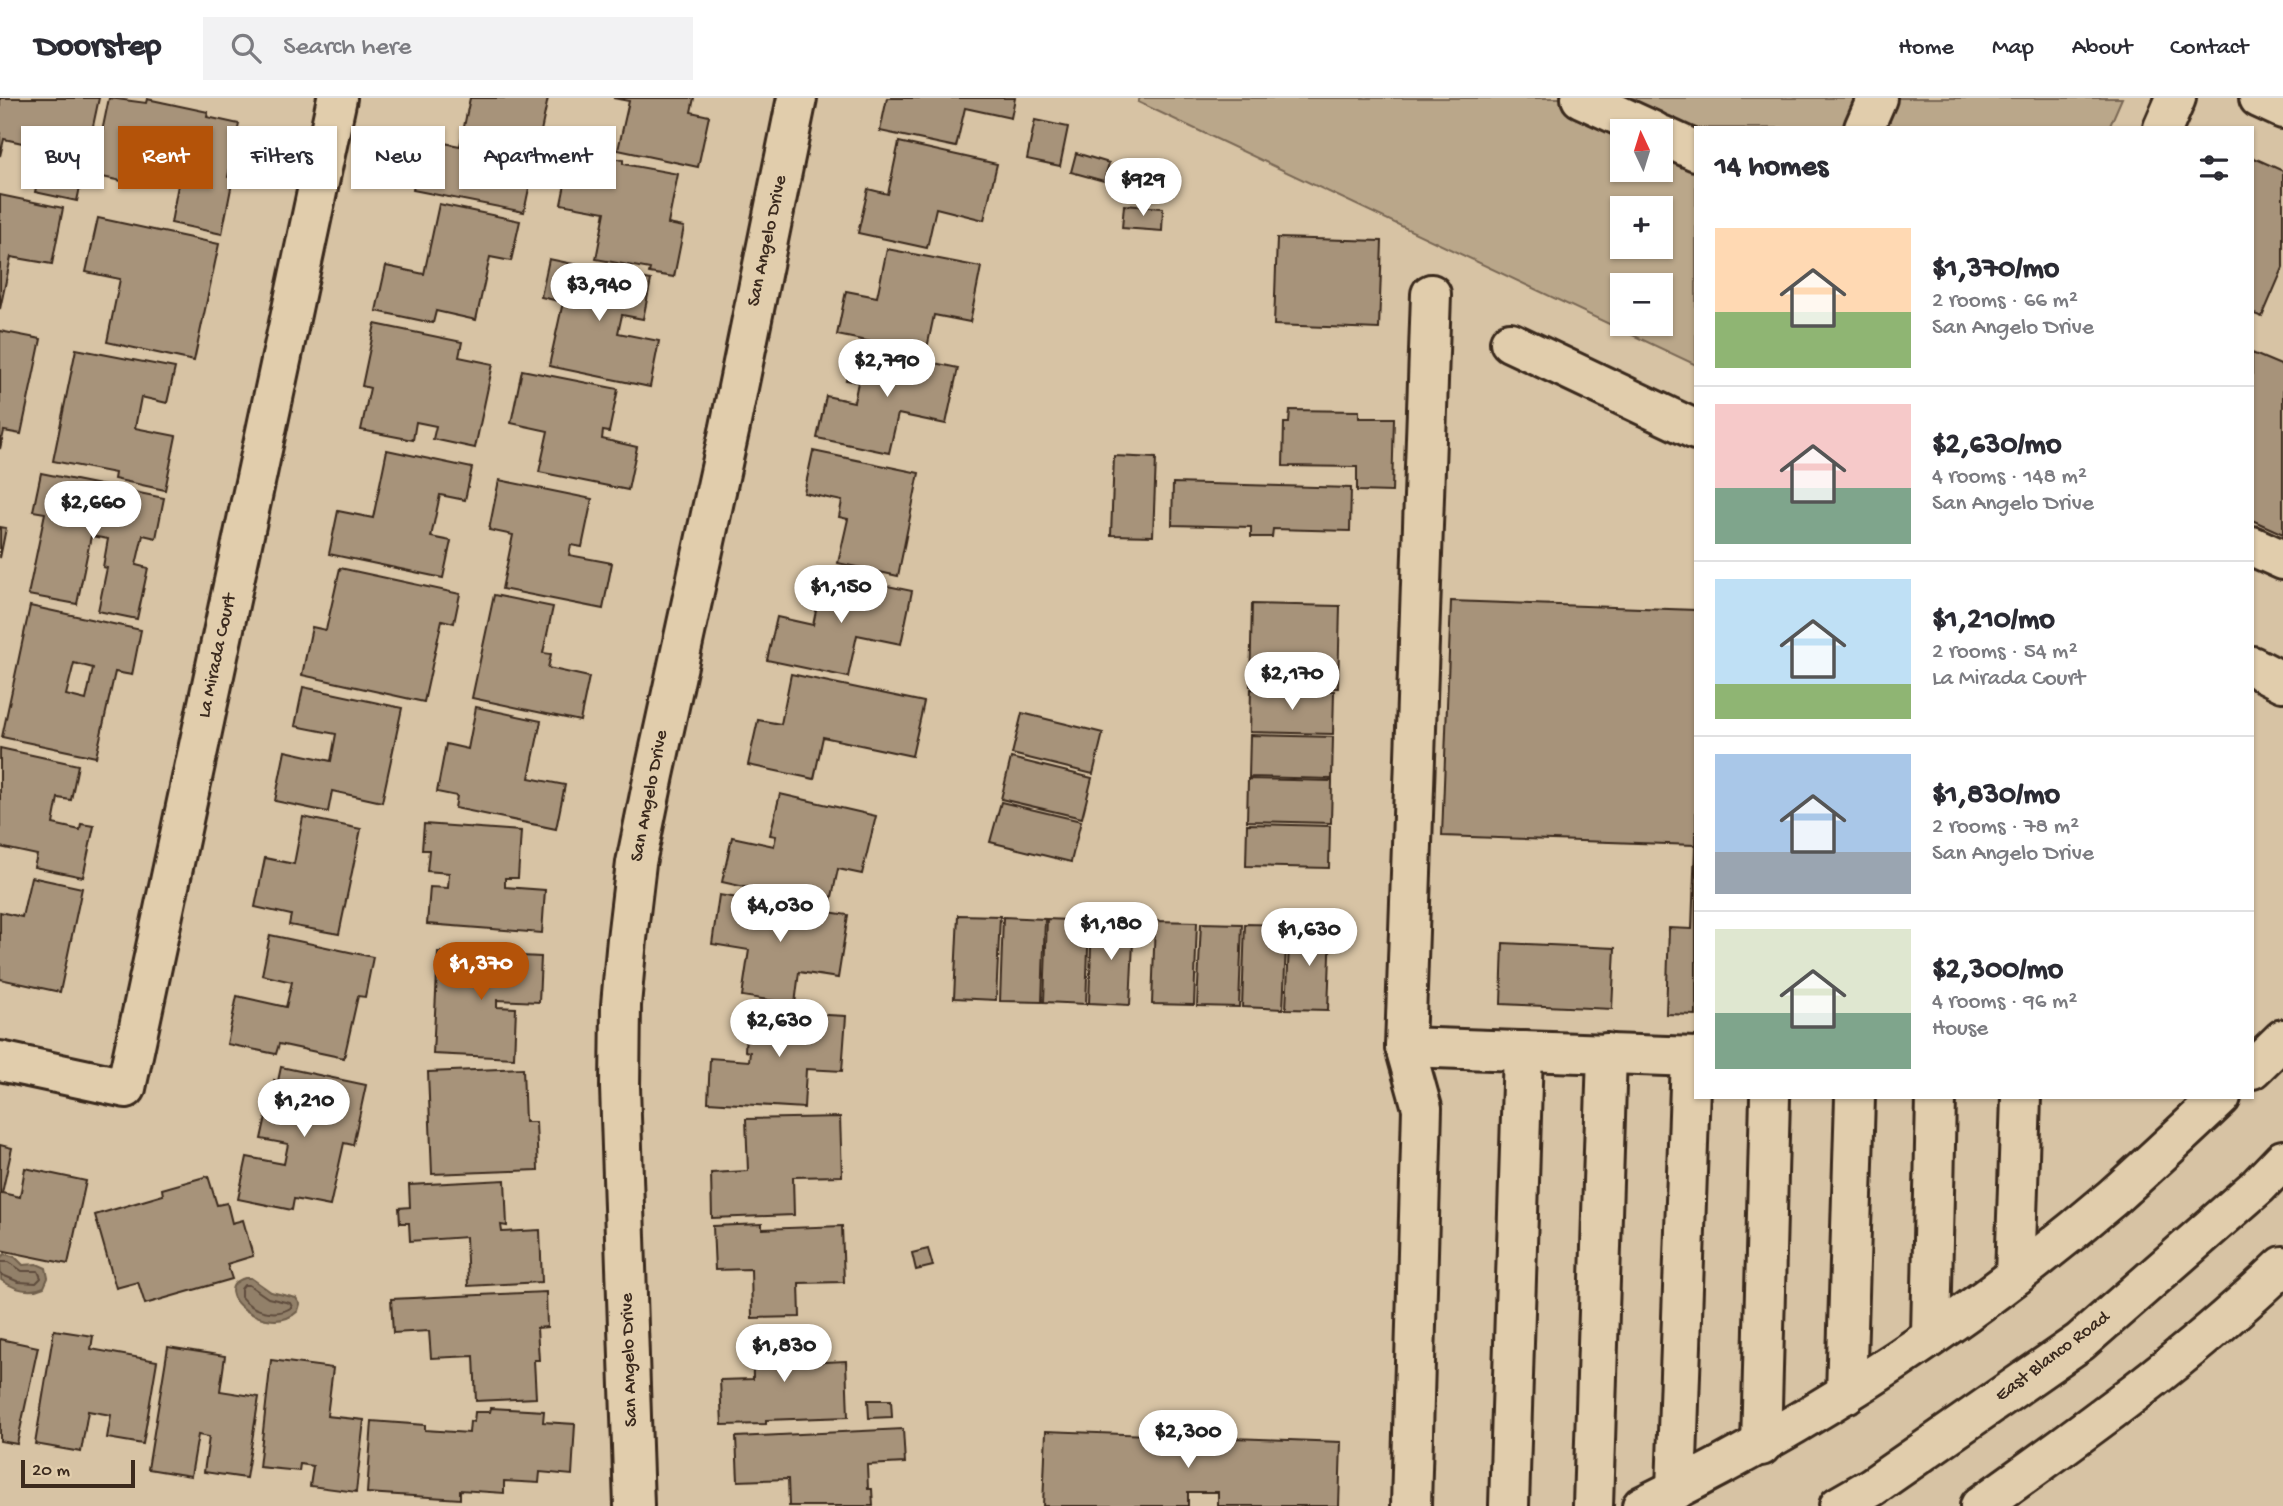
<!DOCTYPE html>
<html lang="en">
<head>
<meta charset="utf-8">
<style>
	:root { --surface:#fff; --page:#f2f2f3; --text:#2b2b33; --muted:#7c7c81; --line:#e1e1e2; --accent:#b45309 }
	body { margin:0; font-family:"Gochi Hand",sans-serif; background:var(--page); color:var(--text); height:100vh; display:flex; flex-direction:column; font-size:26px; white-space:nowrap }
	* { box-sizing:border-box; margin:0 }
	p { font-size:23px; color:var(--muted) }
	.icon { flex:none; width:38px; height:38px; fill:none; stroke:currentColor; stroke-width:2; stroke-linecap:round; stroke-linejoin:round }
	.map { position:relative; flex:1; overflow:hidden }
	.details { position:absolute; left:1694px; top:28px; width:560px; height:973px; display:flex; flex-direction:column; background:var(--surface); border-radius:0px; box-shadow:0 2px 5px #0004 }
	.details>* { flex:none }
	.hud { position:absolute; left:21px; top:28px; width:665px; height:63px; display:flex; gap:14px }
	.needle { width:46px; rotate:356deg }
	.fabs { position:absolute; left:1610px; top:21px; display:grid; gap:14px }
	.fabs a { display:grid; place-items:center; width:63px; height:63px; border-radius:0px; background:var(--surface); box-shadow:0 2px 5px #0004; font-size:35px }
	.scale { position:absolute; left:21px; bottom:18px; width:114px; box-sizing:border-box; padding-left:7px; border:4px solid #3b2a1e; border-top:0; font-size:19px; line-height:24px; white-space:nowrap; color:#3b2a1e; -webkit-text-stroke:5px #e1cdac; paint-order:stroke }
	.price { position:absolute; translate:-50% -60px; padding:0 16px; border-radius:24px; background:#fff; color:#222; font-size:23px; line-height:46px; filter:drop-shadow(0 2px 4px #0008) }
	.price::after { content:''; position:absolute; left:50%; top:42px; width:21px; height:16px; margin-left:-10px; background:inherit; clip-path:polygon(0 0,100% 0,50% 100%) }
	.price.selected { background:var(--accent); color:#fff }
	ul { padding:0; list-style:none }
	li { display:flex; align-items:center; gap:21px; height:175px; padding:0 21px }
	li+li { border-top:2px solid var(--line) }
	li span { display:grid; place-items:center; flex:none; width:196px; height:140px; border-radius:0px; color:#555 }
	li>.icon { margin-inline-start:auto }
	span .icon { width:84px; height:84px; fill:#fffc; stroke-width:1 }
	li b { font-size:30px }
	h2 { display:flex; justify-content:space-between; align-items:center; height:84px; padding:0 21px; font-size:30px }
	.chip { padding:0 24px; border-radius:0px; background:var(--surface); box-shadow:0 2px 5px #0004; font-size:24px; line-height:63px }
	.chip.selected { background:var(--accent); color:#fff }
	header { display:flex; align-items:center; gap:42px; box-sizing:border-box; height:98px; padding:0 35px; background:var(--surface); border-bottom:2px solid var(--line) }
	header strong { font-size:33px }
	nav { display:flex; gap:38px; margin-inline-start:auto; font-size:24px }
	.search { width:490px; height:63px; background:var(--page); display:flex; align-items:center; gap:18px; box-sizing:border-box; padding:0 24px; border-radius:0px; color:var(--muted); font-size:26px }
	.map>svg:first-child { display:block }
</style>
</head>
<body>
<header>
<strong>Doorstep</strong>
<div class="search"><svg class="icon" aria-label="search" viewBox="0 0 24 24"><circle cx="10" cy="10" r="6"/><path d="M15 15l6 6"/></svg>Search here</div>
<nav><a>Home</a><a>Map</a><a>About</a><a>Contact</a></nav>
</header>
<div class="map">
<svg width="2283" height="1408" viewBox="0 0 2283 1408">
	<rect width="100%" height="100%" fill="#d7c3a4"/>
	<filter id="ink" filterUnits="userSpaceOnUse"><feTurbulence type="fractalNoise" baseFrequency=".0143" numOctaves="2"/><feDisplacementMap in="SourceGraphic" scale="14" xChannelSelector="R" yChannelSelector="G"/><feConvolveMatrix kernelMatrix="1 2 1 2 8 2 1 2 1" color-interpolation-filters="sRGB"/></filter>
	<g filter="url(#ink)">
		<path fill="#baa78a" stroke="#7a6854" stroke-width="2" fill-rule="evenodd" d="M1140,0H2122L2109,30H1696V267L1138,4ZM1622,33H1661V72H1622ZM1622,110H1661V149H1622ZM1622,187H1661V226H1622Z"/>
		<g fill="#928069" stroke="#6f5e4b" stroke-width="2">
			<path d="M5,1156L15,1159L23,1167L37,1166L46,1170L48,1180L44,1189C29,1196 14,1191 1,1182L0,1160Z"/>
			<path d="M245,1180H251L271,1194L296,1200L300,1206L298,1213C268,1242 205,1192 245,1180Z"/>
		</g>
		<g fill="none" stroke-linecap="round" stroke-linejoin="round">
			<g stroke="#5e4c3c" stroke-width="2">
				<path d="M0,1164H9L22,1173H38L41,1180L36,1185L19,1184L0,1176"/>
				<path d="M244,1187H249L268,1200L290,1205L292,1209C276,1220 252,1213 241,1199V1191Z"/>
			</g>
		</g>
		<g fill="#a7937a" stroke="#3b2a1e" stroke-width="2" fill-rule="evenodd">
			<path d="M0,0H99L77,103L35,94L45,50L4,41L0,58Z"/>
			<path d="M109,0L146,5L147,1L208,14L207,19L239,26L228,79L233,80L222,136L171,125L178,87L128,77L126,84L93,77Z"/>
			<path d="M470,0H548L524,114L413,92L423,41L460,48Z"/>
			<path d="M613,0H694L691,14L709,18L698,69L618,52L629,3Z"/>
			<path d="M887,0H1015L1011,20L965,10L956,49L880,33Z"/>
			<path d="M1035,22L1068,29L1060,68L1027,61Z"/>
			<path d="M899,44L997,66L984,122L936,110L927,150L858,135L868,91L888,96Z"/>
			<path d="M572,52L623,62V66L678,76L668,126L684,129L674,179L649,175L650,171L596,161L605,114L561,106Z"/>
			<path d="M1076,55L1109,65L1104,83L1071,74Z"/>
			<path d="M2252,59L2283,73V170L2262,219L2252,215Z"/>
			<path d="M0,97L63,110L52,166L11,159L0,211Z"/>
			<path d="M439,106L520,123L511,163L490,159L476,222L436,213L433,225L376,213L386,168L424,176Z"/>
			<path d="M1124,107L1163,110L1162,133L1122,130Z"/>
			<path d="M98,120L219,146L194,263L107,244L120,181L86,174Z"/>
			<path d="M1277,140L1382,143L1379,231L1274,227Z"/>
			<path d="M887,151L981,169L970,224L934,217L926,255L837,237L846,193L877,199Z"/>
			<path d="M549,161L651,182L643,221L622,217L618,235L659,243L650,289L549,268L563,204L541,199Z"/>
			<path d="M375,226L462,244L459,259L493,266L475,350L433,341L436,328L416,324L413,342L361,332L370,290L362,288Z"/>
			<path d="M0,233L41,241L21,336L4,333L0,351Z"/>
			<path d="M854,248L958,270L946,326L898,316L889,355L817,340L826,298L854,304L858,284L846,282Z"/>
			<path d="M76,251L175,270L167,305L141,299L135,330L176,338L165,392L114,381L115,375L53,363Z"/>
			<path d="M2252,255L2283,268V436L2252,422Z"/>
			<path d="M522,272L618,291L609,334L603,333L602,341L637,349L628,392L539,374L548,333L511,325Z"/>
			<path d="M1290,312L1359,313V320H1394L1392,394L1357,393V369L1283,368L1284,325H1289Z"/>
			<path d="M387,352L472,370L465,402L440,397L431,439L451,443L443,480L329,456L338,413L373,420Z"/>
			<path d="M813,353L919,375L898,478L838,465L848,421L839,419L842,403L804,395Z"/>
			<path d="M1114,358L1156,360L1153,438L1111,437Z"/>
			<path d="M41,375L164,400L156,440L143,437L136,467L148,470L137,521L98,513L107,470L103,469L108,441L91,438L77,506L28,497L45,415L33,413Z"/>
			<path d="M499,382L592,401L582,449L571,447L569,457L612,465L603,511L502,491L513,437L489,432Z"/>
			<path d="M1173,385L1351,390L1350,433L1273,431L1272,439H1251V429L1172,427Z"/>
			<path d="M0,429L6,430L0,460Z"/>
			<path d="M340,470L460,496L454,525L442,522L424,604L302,577L312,529L326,532Z"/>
			<path d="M824,475L912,493L901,546L857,537L848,579L767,562L777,519L813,527Z"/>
			<path d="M494,497L553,509L543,555L551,556L548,570L589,579L580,623L472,600Z"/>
			<path d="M1451,503L1696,512V917L1666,916L1669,830L1692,831L1695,747L1442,738Z"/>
			<path d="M1252,506L1340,508L1338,590L1250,588Z"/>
			<path d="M30,508L141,532L132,577L115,574L96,659L2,639ZM74,565L93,570L86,602L66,597Z"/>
			<path d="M791,576L924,604L912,658L823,639L814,681L748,667L758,622L781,626Z"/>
			<path d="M303,589L402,610L382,704L332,693L328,714L275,703L285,653L331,663L336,636L295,628Z"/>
			<path d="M1251,591L1334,593L1333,636L1250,634Z"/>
			<path d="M476,609L541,623L529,680L565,687L556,731L455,710L457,698L437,694L446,646L468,651Z"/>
			<path d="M1022,615L1103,635L1093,676L1012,656Z"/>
			<path d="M1250,637L1333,639L1332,681L1249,679Z"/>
			<path d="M0,650L78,667L71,702L58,700L53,726L80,732L81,726L94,728L83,779L34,769L37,757L0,749Z"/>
			<path d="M1011,660L1092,680L1082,720L1001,701Z"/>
			<path d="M1248,681L1332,683L1331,725L1247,723Z"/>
			<path d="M780,696L876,718L862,776L838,771L830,808L722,784L732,739L774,748L776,738L770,737Z"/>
			<path d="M1001,704L1081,723L1071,764L990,744Z"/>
			<path d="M303,719L361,731L339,836L289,827L291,817L255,809L265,760L294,766Z"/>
			<path d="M424,726L521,733L518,780H505V789L545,792L542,835L427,826L430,789L448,790L449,775L427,773L429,752H422Z"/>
			<path d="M1247,726L1330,728L1329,770L1246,768Z"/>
			<path d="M31,779L82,790L60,894L0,881V814L22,819Z"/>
			<path d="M719,797L848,817L838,880L799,874L795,906L742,898L749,852L712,846Z"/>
			<path d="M958,817L1000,818L996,902L954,900Z"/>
			<path d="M1003,819L1045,821L1042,904L1000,903Z"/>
			<path d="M1047,821L1089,823L1086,906L1044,904Z"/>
			<path d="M1092,822L1134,823L1130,907L1089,905Z"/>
			<path d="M1155,823L1197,824L1194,907L1152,906Z"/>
			<path d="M1201,825L1242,826L1239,909L1197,908Z"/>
			<path d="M1245,826L1287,827L1283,911L1242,909Z"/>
			<path d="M1290,827L1331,829L1328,912L1286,911Z"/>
			<path d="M270,837L373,859L365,899L358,898L344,960L279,946L276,956L227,946L237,898L286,909L292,884L262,877Z"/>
			<path d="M1503,845L1615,850L1612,911L1501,906Z"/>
			<path d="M438,854L541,859L539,904L497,902V909L516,910L514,960L433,956Z"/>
			<path d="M747,913L846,918L842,973L806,971L804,1010L708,1004L710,960L749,963L750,954L745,953Z"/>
			<path d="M281,969L366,987L353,1047L344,1045L330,1108L294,1101L292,1112L238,1101L247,1059L284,1066L288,1046L261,1041L274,982L278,983Z"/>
			<path d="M523,970L525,1024H536L538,1072L432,1076L428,974Z"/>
			<path d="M840,1019L842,1078L793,1079L794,1117L712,1120L711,1075L748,1073L746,1021Z"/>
			<path d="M0,1047L12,1050L2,1095L20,1099L25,1070L86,1083L68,1166L0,1152Z"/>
			<path d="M208,1078L217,1107L227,1105L232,1125L243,1122L253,1158L227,1166L232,1181L145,1206L138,1184L116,1190L95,1117L163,1097L162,1091Z"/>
			<path d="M505,1082L507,1128L501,1127L502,1134L540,1132L542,1184L468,1188L466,1139L410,1143L409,1125H400L399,1110L410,1109L409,1087Z"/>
			<path d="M762,1126V1131L842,1128L844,1184L799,1185L800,1219L752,1220L751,1171L715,1172L713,1128Z"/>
			<path d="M928,1151L933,1168L916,1172L912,1155Z"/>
			<path d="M546,1194L547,1229L537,1230L539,1262H534L536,1300L476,1303L474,1258L431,1260L429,1233L393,1235L391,1201Z"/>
			<path d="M801,1230L802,1265L846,1263L848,1319L766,1322V1326L722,1327L720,1282L753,1281L752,1231Z"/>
			<path d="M54,1232L93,1238L91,1251L157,1263L143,1346L107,1340L111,1317L88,1313L81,1354L35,1346Z"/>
			<path d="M0,1241L38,1249L17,1346L0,1343Z"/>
			<path d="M168,1249L225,1258L220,1293L259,1299L246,1380L204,1374L209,1339L198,1337L191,1378L148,1371Z"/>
			<path d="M271,1262L333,1270L327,1318L364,1322L356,1394L310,1388L313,1368L300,1366L299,1373L259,1369Z"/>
			<path d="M868,1302H891L892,1319L869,1320Z"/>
			<path d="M491,1310L544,1313L543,1324L575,1326L572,1377L540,1374L539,1385L504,1383V1395L460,1392V1401L367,1395L372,1323L425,1327V1332L469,1335L470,1323L474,1324L475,1314H490Z"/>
			<path d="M903,1331L905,1365L867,1367L868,1391H872L873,1408H789L788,1381L738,1383L736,1339Z"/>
			<path d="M1175,1331L1234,1332L1233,1340L1341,1344L1339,1408H1218V1394H1188V1408H1043L1046,1333L1175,1338Z"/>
		</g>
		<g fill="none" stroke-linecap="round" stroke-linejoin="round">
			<defs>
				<g id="minor">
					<path d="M1581,0L1653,33"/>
					<path d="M2259,0L2283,11"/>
					<path d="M1864,30L1877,0"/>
					<path d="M2163,30L2176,0"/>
					<path d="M1661,37L1696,53"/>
					<path d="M1510,244L1696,332"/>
					<path d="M2252,448L2283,462"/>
					<path d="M2252,568L2283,584"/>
					<path d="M1405,949L1696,959"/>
					<path d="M0,963L126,990L337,0"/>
					<path d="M2252,971L2283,941"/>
					<path d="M2015,1178L2021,999"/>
					<path d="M1931,1238L1936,999"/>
					<path d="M1846,1296L1855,999"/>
					<path d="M1761,1348L1770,999"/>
					<path d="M1676,1392L1691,959"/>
					<path d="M634,1408L620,989L621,907L627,841L636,765L654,677L730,329L797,0"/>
					<path d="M1411,1408L1422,1010L1405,949L1431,196"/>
					<path d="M1509,1408L1523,953"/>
					<path d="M1593,1408L1607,955"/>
					<path d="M1642,1408C1811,1326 1969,1222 2112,1100C2149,1067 2185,1033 2221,999"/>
				</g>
				<g id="highway">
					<path d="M1839,1408L1872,1389L2080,1244L2258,1088L2283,1062"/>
					<path d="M1980,1408C2085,1333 2190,1258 2283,1168"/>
				</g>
			</defs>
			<use href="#minor" stroke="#3b2a1e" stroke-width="44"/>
			<use href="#highway" stroke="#3b2a1e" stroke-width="44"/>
			<use href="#minor" stroke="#e1cdac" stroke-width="38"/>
			<use href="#highway" stroke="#e1cdac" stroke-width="38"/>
		</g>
	</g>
	<g text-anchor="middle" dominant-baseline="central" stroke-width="5" stroke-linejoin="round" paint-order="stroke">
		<g font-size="19" fill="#3b2a1e" stroke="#e1cdac">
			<text transform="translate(768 143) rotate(-78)">San Angelo Drive</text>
			<text transform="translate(218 558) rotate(-78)">La Mirada Court</text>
			<text transform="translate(650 698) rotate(-79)">San Angelo Drive</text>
			<text transform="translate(2053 1259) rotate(-37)">East Blanco Road</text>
			<text transform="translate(630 1262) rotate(-92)">San Angelo Drive</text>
		</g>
	</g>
</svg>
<div class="fabs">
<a><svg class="needle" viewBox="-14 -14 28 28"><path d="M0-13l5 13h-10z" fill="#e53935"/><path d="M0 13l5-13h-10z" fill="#7c7c81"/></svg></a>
<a>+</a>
<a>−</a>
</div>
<div class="scale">20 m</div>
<b class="price" style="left:1143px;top:120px">$929</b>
<b class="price" style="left:599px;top:225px">$3,940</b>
<b class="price" style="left:887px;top:301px">$2,790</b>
<b class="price" style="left:93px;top:443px">$2,660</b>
<b class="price" style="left:841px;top:527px">$1,150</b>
<b class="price" style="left:1292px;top:614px">$2,170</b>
<b class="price" style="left:780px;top:846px">$4,030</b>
<b class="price" style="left:1111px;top:864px">$1,180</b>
<b class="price" style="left:1309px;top:870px">$1,630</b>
<b class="price selected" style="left:481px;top:904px">$1,370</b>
<b class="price" style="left:779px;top:961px">$2,630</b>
<b class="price" style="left:304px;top:1041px">$1,210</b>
<b class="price" style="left:784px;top:1286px">$1,830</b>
<b class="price" style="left:1188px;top:1372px">$2,300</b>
<div class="hud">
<a class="chip">Buy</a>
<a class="chip selected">Rent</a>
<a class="chip">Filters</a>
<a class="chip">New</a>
<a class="chip">Apartment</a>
</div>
<section class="details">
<h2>14 homes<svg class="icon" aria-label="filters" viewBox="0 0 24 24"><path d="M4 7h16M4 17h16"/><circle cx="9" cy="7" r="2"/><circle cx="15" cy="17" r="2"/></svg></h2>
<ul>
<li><span style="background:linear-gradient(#ffd9b3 60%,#8fb573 0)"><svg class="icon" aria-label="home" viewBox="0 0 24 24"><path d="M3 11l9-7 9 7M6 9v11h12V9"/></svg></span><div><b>$1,370/mo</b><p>2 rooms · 66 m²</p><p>San Angelo Drive</p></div></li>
<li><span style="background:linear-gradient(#f6c9c9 60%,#7fa58c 0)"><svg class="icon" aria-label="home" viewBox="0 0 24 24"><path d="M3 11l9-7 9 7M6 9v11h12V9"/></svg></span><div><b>$2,630/mo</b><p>4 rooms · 148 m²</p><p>San Angelo Drive</p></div></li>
<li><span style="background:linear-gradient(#bfe0f5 75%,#8fb573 0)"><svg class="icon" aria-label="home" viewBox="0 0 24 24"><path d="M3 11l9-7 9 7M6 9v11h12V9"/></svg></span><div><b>$1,210/mo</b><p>2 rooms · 54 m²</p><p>La Mirada Court</p></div></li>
<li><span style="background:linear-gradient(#a9c7e8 70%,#9aa5b1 0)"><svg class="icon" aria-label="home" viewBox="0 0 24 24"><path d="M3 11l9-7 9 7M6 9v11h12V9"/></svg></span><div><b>$1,830/mo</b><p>2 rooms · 78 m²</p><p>San Angelo Drive</p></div></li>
<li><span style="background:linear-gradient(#dfe7d0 60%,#7fa58c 0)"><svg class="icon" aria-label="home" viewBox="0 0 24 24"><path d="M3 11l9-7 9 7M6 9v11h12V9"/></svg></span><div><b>$2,300/mo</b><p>4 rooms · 96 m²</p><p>House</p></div></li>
</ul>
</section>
</div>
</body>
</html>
